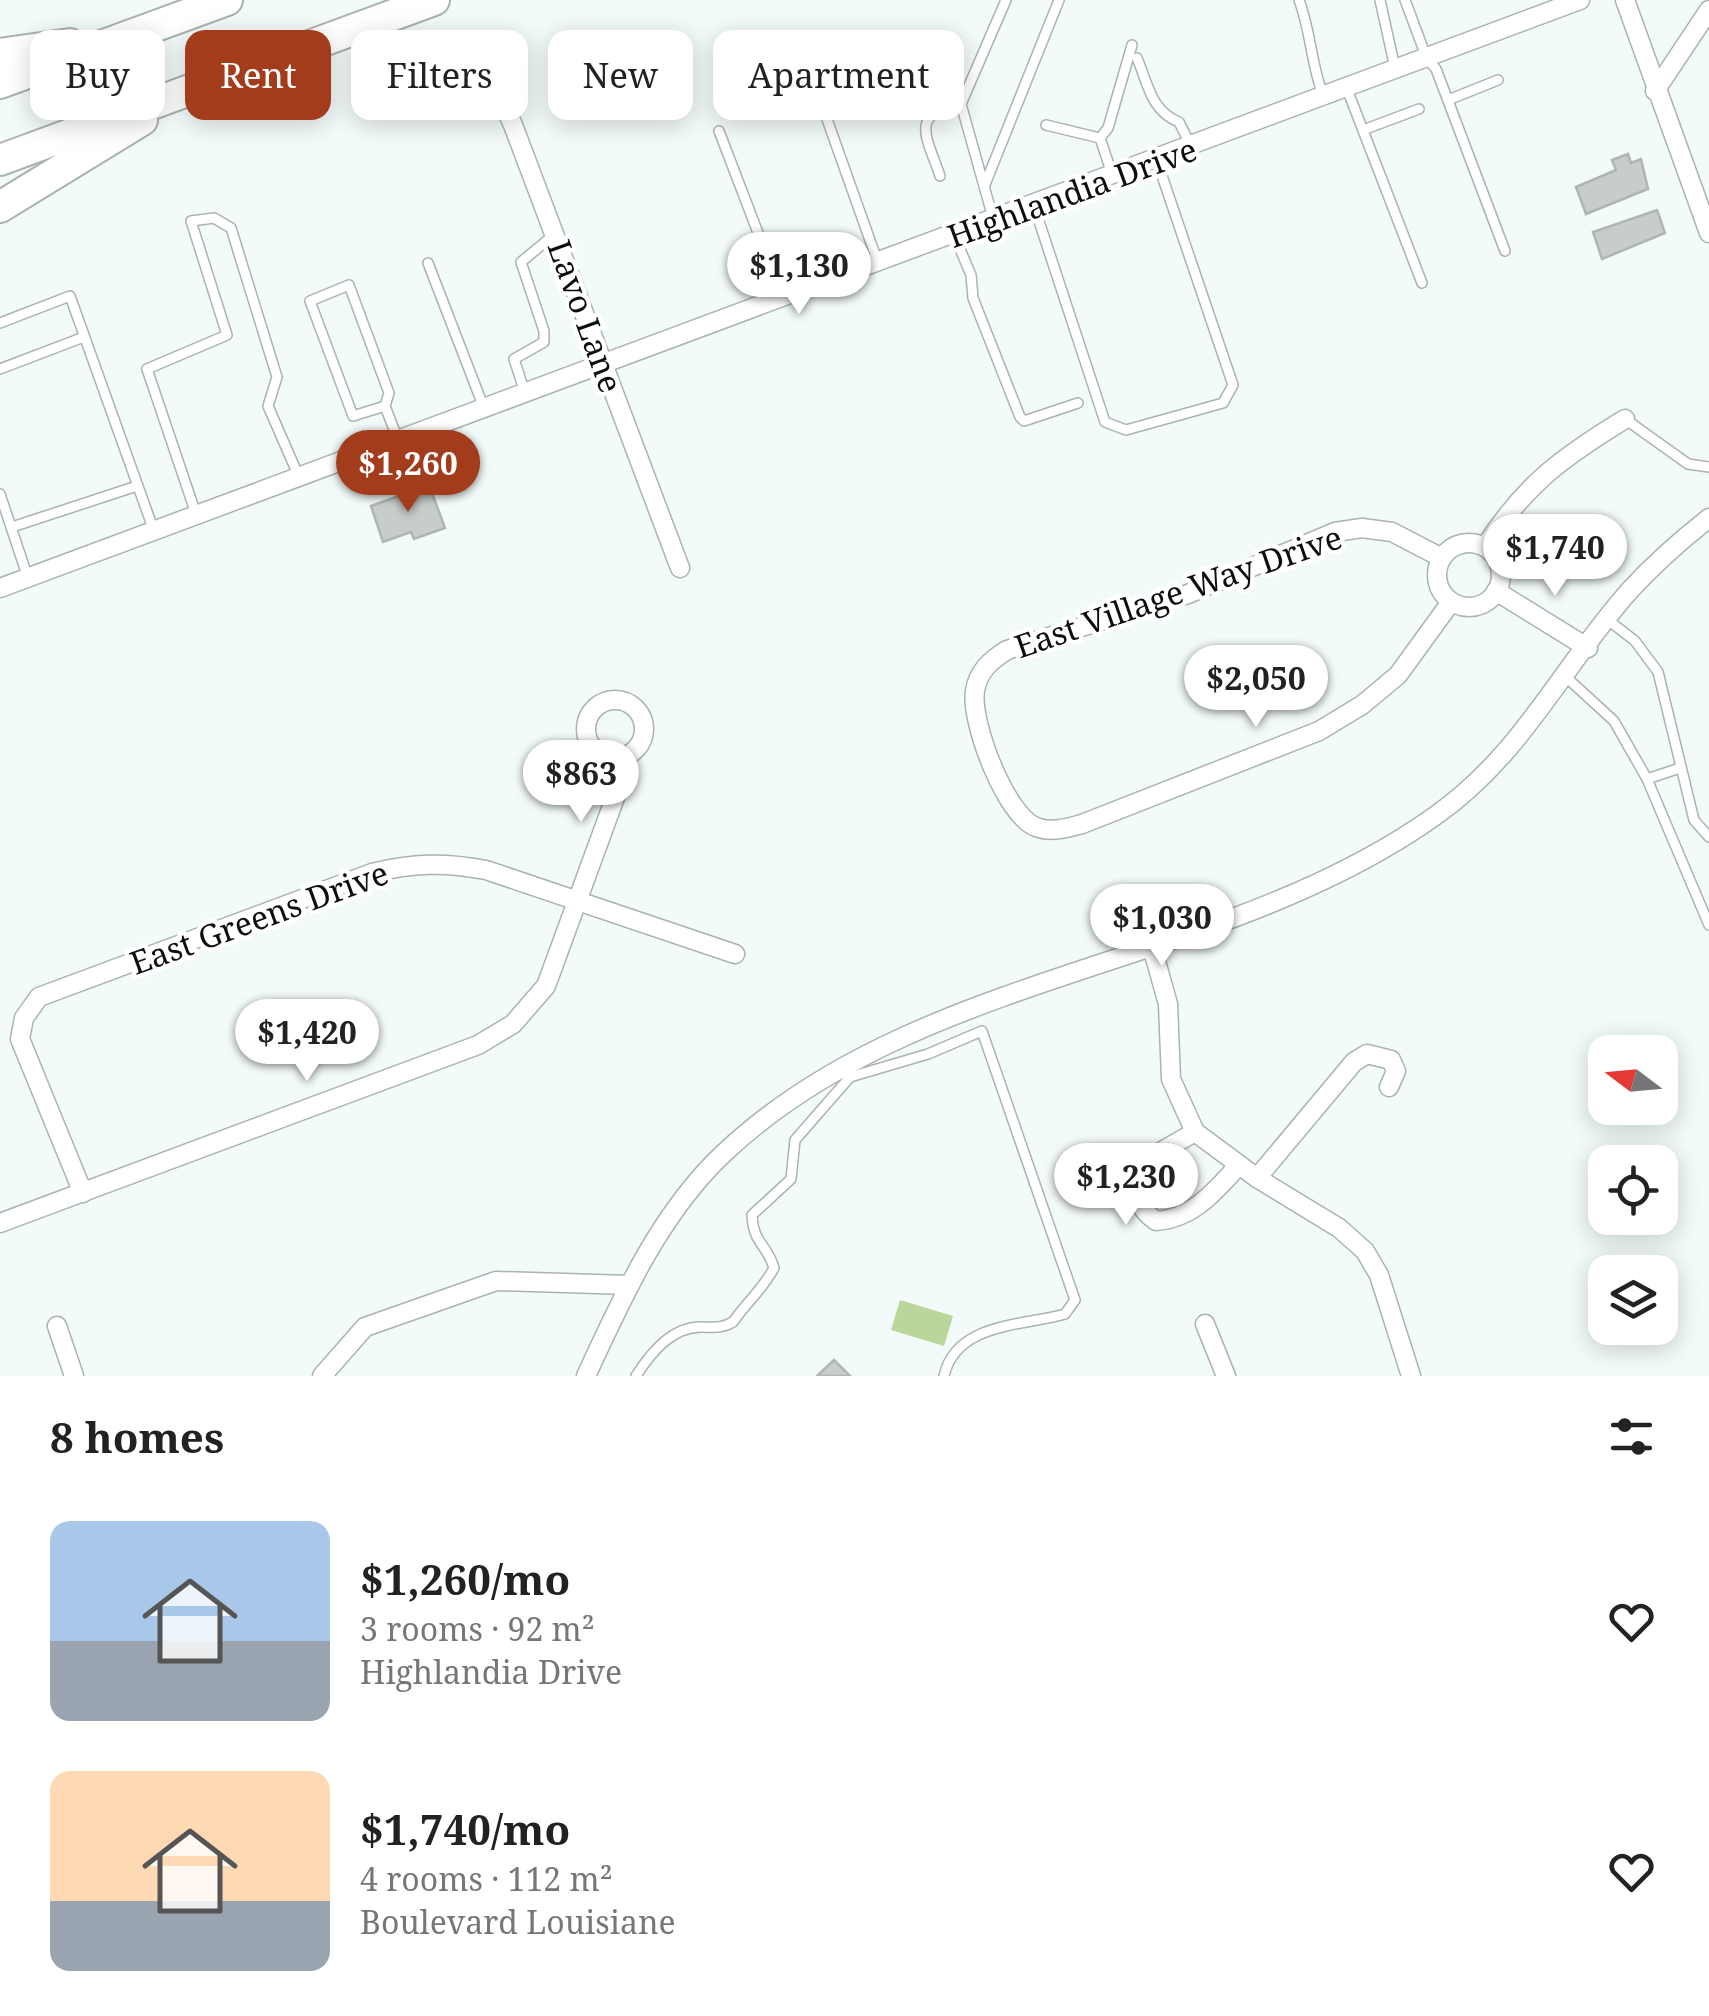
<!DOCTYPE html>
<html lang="en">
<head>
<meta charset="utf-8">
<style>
	:root { --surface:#fff; --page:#f2f2f2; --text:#222; --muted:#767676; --accent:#a33c1a }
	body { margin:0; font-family:"Noto Serif",serif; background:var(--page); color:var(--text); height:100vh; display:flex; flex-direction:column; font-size:38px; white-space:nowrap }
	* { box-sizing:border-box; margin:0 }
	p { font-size:32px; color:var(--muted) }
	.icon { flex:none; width:55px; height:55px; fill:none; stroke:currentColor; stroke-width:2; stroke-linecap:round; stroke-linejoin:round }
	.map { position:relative; height:1376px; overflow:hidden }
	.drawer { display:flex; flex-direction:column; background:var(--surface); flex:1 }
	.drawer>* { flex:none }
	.top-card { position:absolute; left:30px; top:30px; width:1000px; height:90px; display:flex; gap:20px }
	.needle { width:65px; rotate:286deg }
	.fabs { position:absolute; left:1588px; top:1035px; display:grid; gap:20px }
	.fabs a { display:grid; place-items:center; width:90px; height:90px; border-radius:20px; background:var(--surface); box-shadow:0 5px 25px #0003; font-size:50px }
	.price { position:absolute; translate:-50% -85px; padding:0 22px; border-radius:35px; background:#fff; color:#222; font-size:32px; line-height:65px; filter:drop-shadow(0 2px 5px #0008) }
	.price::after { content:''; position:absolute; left:50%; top:60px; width:30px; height:22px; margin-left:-15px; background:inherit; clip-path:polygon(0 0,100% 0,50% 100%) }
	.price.current { background:var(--accent); color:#fff }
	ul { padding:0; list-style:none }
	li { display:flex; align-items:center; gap:30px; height:250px; padding:0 50px }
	li span { display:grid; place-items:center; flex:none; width:280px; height:200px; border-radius:20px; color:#555 }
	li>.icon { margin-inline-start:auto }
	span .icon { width:120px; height:120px; fill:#fffc; stroke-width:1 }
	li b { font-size:42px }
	h2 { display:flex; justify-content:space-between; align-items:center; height:120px; padding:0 50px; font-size:42px }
	.tag { padding:0 35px; border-radius:20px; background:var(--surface); box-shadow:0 5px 25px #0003; font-size:35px; line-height:90px }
	.tag.current { background:var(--accent); color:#fff }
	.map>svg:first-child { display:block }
</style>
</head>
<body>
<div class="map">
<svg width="1709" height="1376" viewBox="0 0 1709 1376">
	<rect width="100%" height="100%" fill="#f3fbfa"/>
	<path fill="#bbd69b" d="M900,1300L953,1316L944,1346L891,1330Z"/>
	<g fill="#c7cdc9" stroke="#afb6b2" stroke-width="2.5">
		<path d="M1628,154L1631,163L1641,159L1648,189L1586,214L1576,187L1616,170L1612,160Z"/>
		<path d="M1657,210L1665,233L1602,259L1593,232Z"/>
		<path d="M429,485L445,528L414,539L411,532L383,542L371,506Z"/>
		<path d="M834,1360L850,1376H817Z"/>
	</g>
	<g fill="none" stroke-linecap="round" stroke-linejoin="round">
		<defs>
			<g id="service">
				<path d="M1299,0C1311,32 1311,64 1323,95"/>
				<path d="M1380,0L1395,68"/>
				<path d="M1405,0L1427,59L1436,69L1505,251"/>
				<path d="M1137,58C1148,84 1151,111 1179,122L1191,146"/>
				<path d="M1347,89L1422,283"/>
				<path d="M817,91L877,260"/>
				<path d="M1448,100L1498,80"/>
				<path d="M421,113L477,93"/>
				<path d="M1046,125L1100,138L1112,174"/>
				<path d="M1363,130L1419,109"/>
				<path d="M719,131L783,298"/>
				<path d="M1100,138L1108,128L1132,45"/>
				<path d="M940,176C927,137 908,113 961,104"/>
				<path d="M984,187L1059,0"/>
				<path d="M1034,206L1105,422L1126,430L1223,403L1233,385L1157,161"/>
				<path d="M993,218L961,104L1006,0"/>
				<path d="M954,235L971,275L973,298L1020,417L1024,421L1078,403"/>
				<path d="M428,263L484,408"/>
				<path d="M0,323L70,296L154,531"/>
				<path d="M0,369L84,337"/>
				<path d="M525,393L514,359L544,342V331L521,262L555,234"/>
				<path d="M385,406L353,416L310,301L349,285L389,393L385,406L398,440"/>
				<path d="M1625,419L1688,464L1709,467"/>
				<path d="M0,494L28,578"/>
				<path d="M196,514L147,369L227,335L191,221L214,218L231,228L277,377L268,406L299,477"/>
				<path d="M12,527L137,486"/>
				<path d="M1608,620L1635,641L1658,672L1694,820L1709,837"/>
				<path d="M1566,677L1614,721L1647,779L1709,925"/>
				<path d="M1647,779L1680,768"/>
				<path d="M636,1376C650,1354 671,1327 701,1327C714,1327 721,1329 733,1322C746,1303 763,1289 774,1268C768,1245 753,1244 752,1215L791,1179L795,1140L850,1077L928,1054L982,1031L1075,1300L1065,1314C1024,1326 956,1322 944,1376"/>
			</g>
			<g id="minor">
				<path d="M1625,0L1709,233"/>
				<path d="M1655,91L1709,10"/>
				<path d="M477,93L494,83L513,125L680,568"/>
				<circle cx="1469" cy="575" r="32"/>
				<path d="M1485,547C1525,484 1563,457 1625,419"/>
				<path d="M1442,558L1392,532L1362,528L1335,532L1188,594L1007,650C991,660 978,671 975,691C970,722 1006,816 1036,827C1051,833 1067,828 1082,824L1319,731L1362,705L1398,675L1451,602"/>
				<path d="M0,588L1580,0"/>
				<path d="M1496,591L1588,648"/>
				<circle cx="615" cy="729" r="29"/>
				<path d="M1152,947L1168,1004L1171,1079L1195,1132L1257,1178L1339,1228L1365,1251L1379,1275L1411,1376"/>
				<path d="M1195,1132L1141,1163L1133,1175C1134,1195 1139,1209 1156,1221C1194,1218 1215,1191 1239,1165"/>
				<path d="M1257,1178L1354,1062L1367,1054L1391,1060L1396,1071L1389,1087"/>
				<path d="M83,1193L20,1039L24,1018L39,997L372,873C413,863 444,862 486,870L735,954"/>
				<path d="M0,1223L478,1045L513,1024L546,986L623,776L624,757"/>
				<path d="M1205,1324L1226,1376"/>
				<path d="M57,1326L74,1376"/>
				<path d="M322,1376L365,1327L496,1281L629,1285"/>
				<path d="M586,1376C622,1298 660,1213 724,1153C918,970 1220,969 1435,816C1523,754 1562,666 1631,589C1655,563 1681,540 1709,518"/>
			</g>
			<g id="motorway">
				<path d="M0,54L70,44"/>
				<path d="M0,83L227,0"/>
				<path d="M0,160L434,0"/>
				<path d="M0,207L142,120"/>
			</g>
		</defs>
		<use href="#service" stroke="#abb3b2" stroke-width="12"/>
		<use href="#minor" stroke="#abb3b2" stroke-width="21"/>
		<use href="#motorway" stroke="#abb3b2" stroke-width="34"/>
		<use href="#service" stroke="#fff" stroke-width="9"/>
		<use href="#minor" stroke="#fff" stroke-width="18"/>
		<use href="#motorway" stroke="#fff" stroke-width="30"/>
	</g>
	<g text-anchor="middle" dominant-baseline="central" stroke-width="9" stroke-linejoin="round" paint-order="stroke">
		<g font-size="32" fill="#0c0f0e" stroke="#fff">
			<text transform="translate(1072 192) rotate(-20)">Highlandia Drive</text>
			<text transform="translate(586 316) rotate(70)">Lavo Lane</text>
			<text transform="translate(1178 591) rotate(-19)">East Village Way Drive</text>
			<text transform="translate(259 917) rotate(-20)">East Greens Drive</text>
		</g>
	</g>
</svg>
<div class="fabs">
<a><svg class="needle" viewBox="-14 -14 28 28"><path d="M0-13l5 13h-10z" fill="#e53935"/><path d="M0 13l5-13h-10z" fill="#767676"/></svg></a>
<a><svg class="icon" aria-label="locate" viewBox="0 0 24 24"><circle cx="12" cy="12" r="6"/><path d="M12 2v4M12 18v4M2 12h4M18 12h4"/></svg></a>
<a><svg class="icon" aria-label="layers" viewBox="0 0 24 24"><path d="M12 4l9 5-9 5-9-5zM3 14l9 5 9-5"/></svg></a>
</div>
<b class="price" style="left:799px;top:317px">$1,130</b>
<b class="price current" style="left:408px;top:515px">$1,260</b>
<b class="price" style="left:1555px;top:599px">$1,740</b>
<b class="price" style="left:1256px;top:730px">$2,050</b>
<b class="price" style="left:581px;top:825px">$863</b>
<b class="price" style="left:1162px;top:969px">$1,030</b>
<b class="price" style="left:307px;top:1084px">$1,420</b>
<b class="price" style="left:1126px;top:1228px">$1,230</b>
<div class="top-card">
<a class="tag">Buy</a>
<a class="tag current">Rent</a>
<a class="tag">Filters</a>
<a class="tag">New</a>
<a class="tag">Apartment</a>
</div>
</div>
<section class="drawer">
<h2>8 homes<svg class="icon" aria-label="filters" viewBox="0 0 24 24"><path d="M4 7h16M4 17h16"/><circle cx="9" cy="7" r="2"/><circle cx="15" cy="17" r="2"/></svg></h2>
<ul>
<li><span style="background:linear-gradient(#a9c7e8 60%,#9aa5b1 0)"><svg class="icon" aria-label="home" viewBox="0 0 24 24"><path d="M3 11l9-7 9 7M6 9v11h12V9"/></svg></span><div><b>$1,260/mo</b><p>3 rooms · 92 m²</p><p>Highlandia Drive</p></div><svg class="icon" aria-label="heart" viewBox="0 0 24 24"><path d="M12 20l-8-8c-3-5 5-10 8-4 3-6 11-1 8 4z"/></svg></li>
<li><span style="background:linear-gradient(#ffd9b3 65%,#9aa5b1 0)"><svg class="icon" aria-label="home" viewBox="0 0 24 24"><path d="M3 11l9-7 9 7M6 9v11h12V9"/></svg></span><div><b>$1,740/mo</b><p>4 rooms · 112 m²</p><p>Boulevard Louisiane</p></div><svg class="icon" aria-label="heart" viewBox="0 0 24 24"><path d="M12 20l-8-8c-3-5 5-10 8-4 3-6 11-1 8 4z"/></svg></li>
</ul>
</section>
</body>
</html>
